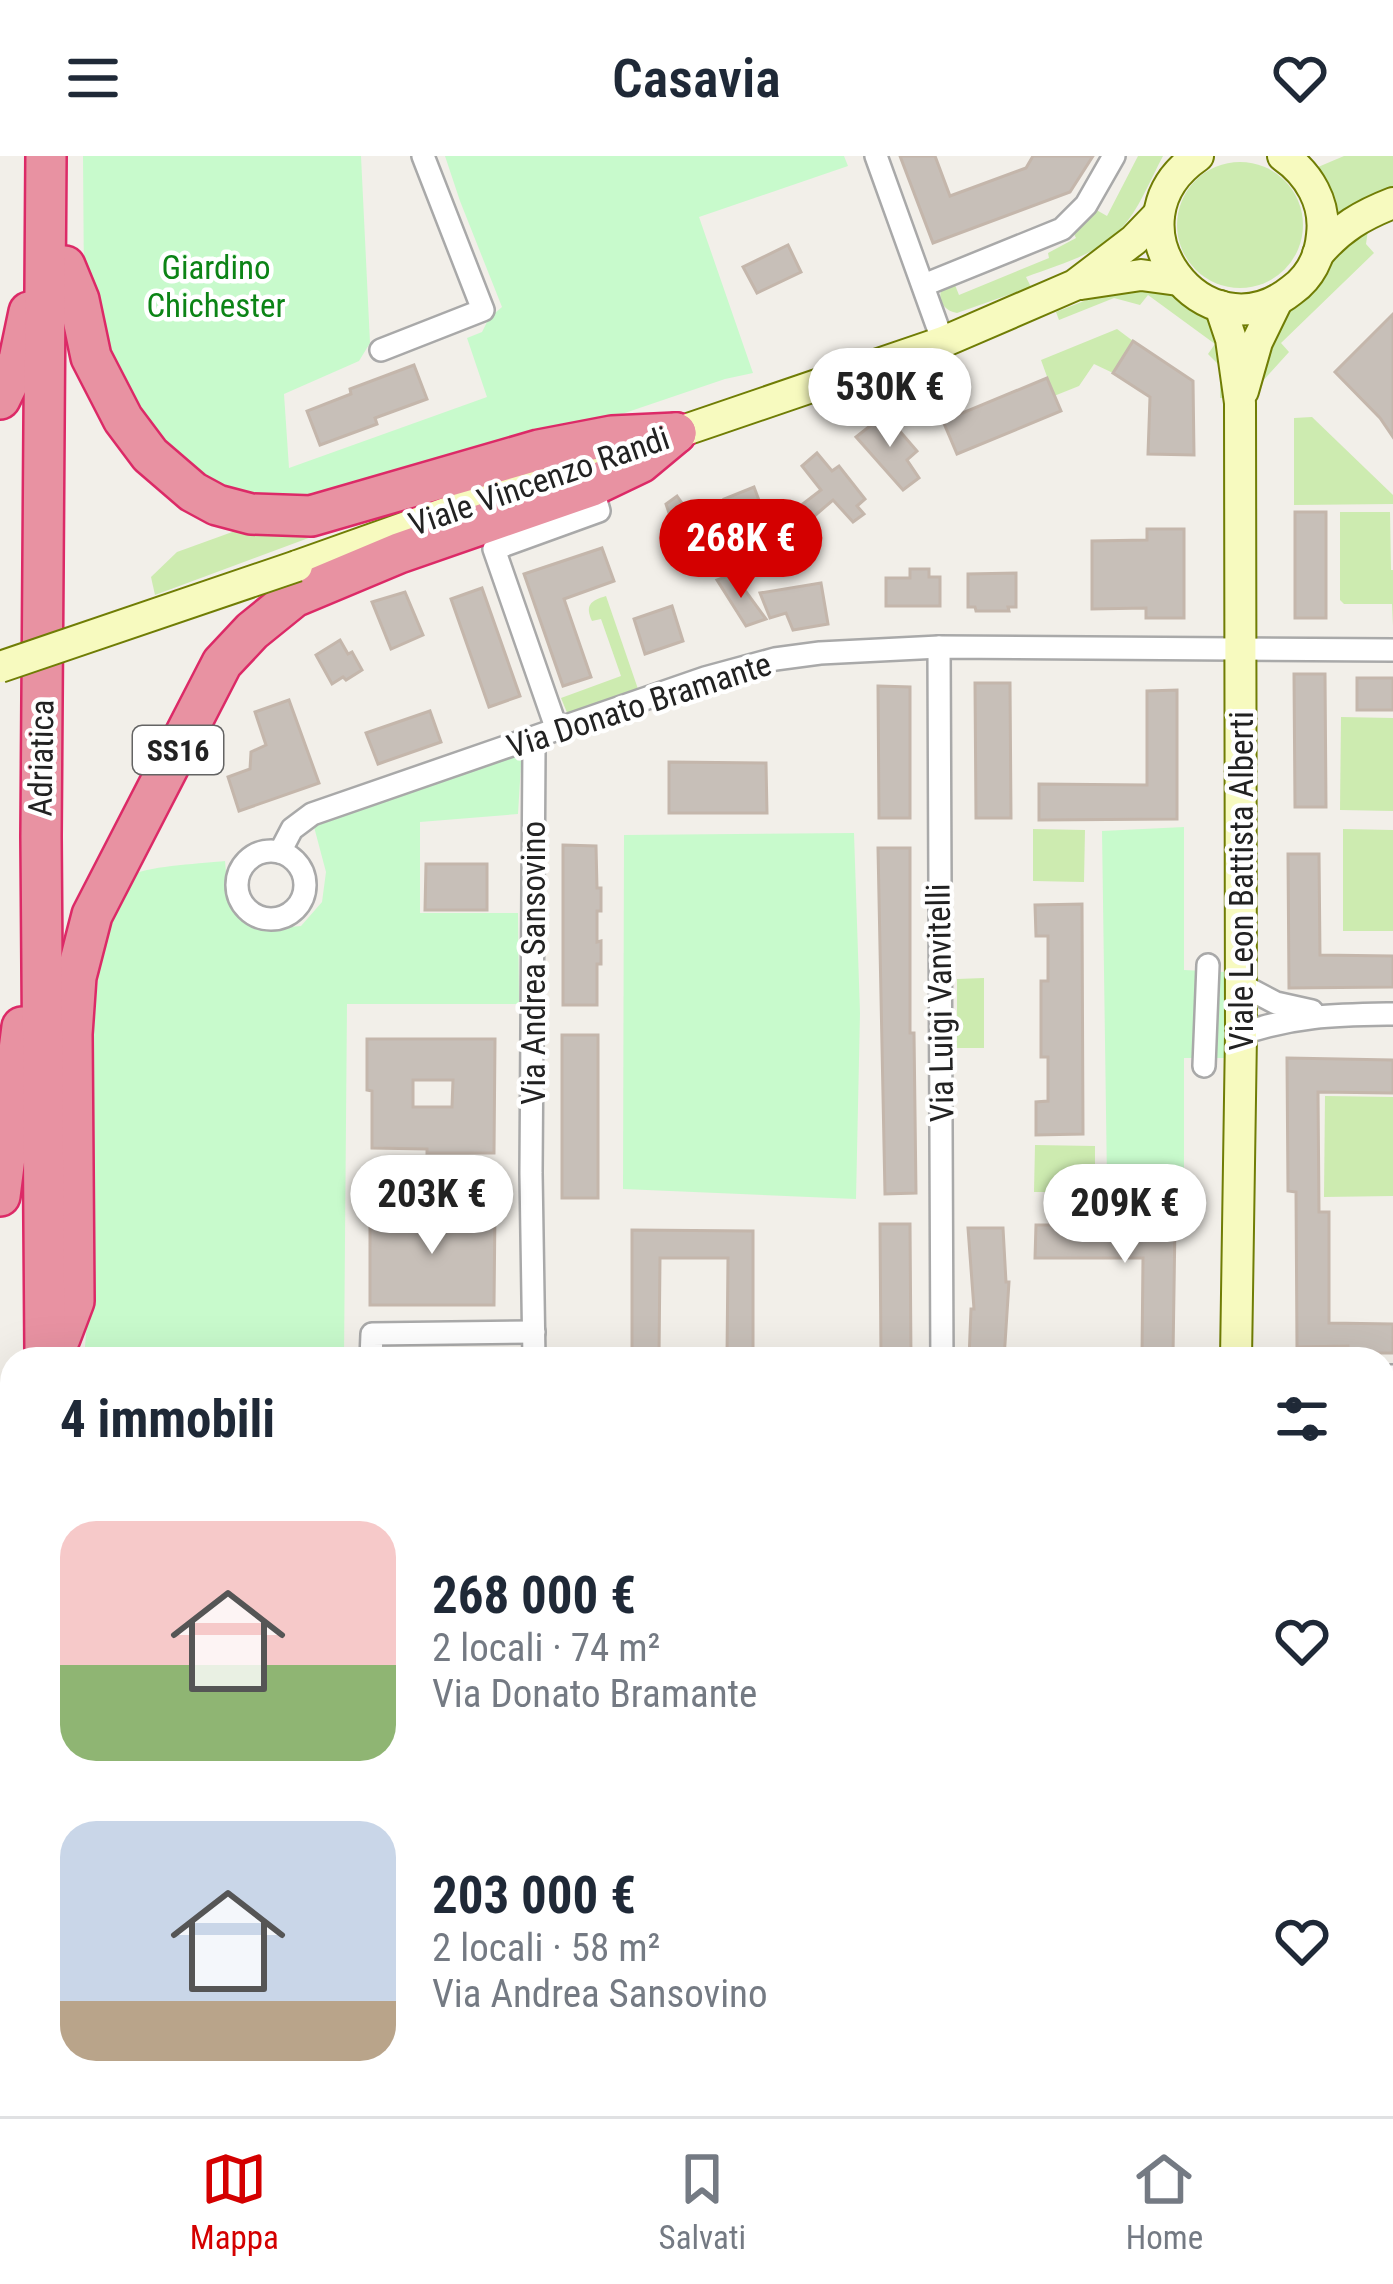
<!DOCTYPE html>
<html lang="it">
<head>
<meta charset="utf-8">
<style>
	:root { --surface:#fff; --page:#f2f2f3; --text:#1f2937; --muted:#747a83; --line:#e0e1e3; --accent:#d40000 }
	body { margin:0; font-family:"Roboto Condensed",sans-serif; background:var(--page); color:var(--text); height:100vh; display:flex; flex-direction:column; font-size:45px; white-space:nowrap }
	* { box-sizing:border-box; margin:0 }
	p { font-size:39px; color:var(--muted) }
	.icon { flex:none; width:66px; height:66px; fill:none; stroke:currentColor; stroke-width:2; stroke-linecap:round; stroke-linejoin:round }
	.map { position:relative; flex:1; overflow:hidden }
	.panel { position:absolute; left:0px; top:1191px; width:1395px; height:771px; display:flex; flex-direction:column; background:var(--surface); border-radius:36px 36px 0 0; box-shadow:0 12px 48px #0002 }
	.panel>* { flex:none }
	.price { position:absolute; translate:-50% -102px; padding:0 27px; border-radius:42px; background:#fff; color:#222; font-size:39px; line-height:78px; filter:drop-shadow(0 3px 6px #0008) }
	.price::after { content:''; position:absolute; left:50%; top:72px; width:36px; height:27px; margin-left:-18px; background:inherit; clip-path:polygon(0 0,100% 0,50% 100%) }
	.price.active { background:var(--accent); color:#fff }
	ul { padding:0; list-style:none }
	li { display:flex; align-items:center; gap:36px; height:300px; padding:0 60px }
	li span { display:grid; place-items:center; flex:none; width:336px; height:240px; border-radius:36px; color:#555 }
	li>.icon { margin-inline-start:auto }
	span .icon { width:144px; height:144px; fill:#fffc; stroke-width:1 }
	li b { font-size:51px }
	h2 { display:flex; justify-content:space-between; align-items:center; height:144px; padding:0 60px; font-size:51px }
	header { display:flex; justify-content:space-between; align-items:center; height:156px; padding:0 60px; background:var(--surface); font-size:54px; font-weight:600 }
	.tabs { display:flex; justify-content:space-around; align-items:center; height:168px; border-top:3px solid var(--line); background:var(--surface); font-size:33px; color:var(--muted) }
	.tabs a { display:grid; justify-items:center; gap:6px }
	.tabs .active { color:var(--accent) }
	.map>svg:first-child { display:block }
</style>
</head>
<body>
<header><svg class="icon" aria-label="menu" viewBox="0 0 24 24"><path d="M4 6h16M4 12h16M4 18h16"/></svg>Casavia<svg class="icon" aria-label="heart" viewBox="0 0 24 24"><path d="M12 20l-8-8c-3-5 5-10 8-4 3-6 11-1 8 4z"/></svg></header>
<div class="map">
<svg width="1393" height="1960" viewBox="0 0 1393 1960">
	<rect width="100%" height="100%" fill="#f2efe9"/>
	<g fill="#cdebb0">
		<path d="M1138,0H1163C1150,24 1139,54 1120,74C1096,99 1058,109 1026,121L1031,131L957,157C937,154 934,131 953,124L959,139L1049,102L1048,97L1076,82L1073,76L1093,52L1107,60Z"/>
		<path d="M1344,0H1393V40L1331,71L1311,14Z"/>
		<circle cx="1240" cy="69" r="63"/>
		<path d="M1368,74L1366,88L1374,97L1281,187L1289,196L1260,228L1268,183L1334,89Z"/>
		<path d="M1130,127L1164,132L1211,159L1227,242H1220V210L1208,198L1215,188L1148,139L1140,149L1114,142L1059,164L1056,156Z"/>
		<path d="M1117,173L1133,185L1113,217L1094,208L1079,230L1054,240L1041,204Z"/>
		<path d="M1312,261L1393,339V348L1294,349V262Z"/>
		<path d="M1340,356H1390L1391,414H1393V470L1392,448H1344L1340,444Z"/>
		<path d="M349,367L155,439L151,421L177,396L235,375Z"/>
		<path d="M606,440L638,533L568,559L561,542L621,520L601,463L592,465C585,449 590,445 606,440Z"/>
		<path d="M1341,561L1393,562V655L1340,654Z"/>
		<path d="M1033,673L1085,674L1084,726L1033,725Z"/>
		<path d="M1343,673L1393,674V775H1343Z"/>
		<path d="M984,822V892H957V823Z"/>
		<path d="M1325,940L1393,941V1040L1324,1041Z"/>
		<path d="M1035,989L1095,990V1036H1034Z"/>
		<path d="M1383,1397L1393,1409V1575L1383,1589Z"/>
	</g>
	<path fill="#add19e" d="M685,1950H1211V1960H691Z"/>
	<g fill="#c8facc">
		<path d="M83,0H361L370,187L359,205L284,238L289,312L487,241L467,182L482,176L489,162L502,151L460,45L445,0H844L848,10L699,61L753,217L725,223L554,281L310,353L205,330L127,254L84,131Z"/>
		<path d="M522,592L518,658L420,666V757H518L519,848H347L344,1203H84C86,1176 89,1148 90,1121C92,1053 78,752 135,718C149,710 207,707 225,705L228,739L244,764L277,772L301,770L322,746L326,716L313,667Z"/>
		<path d="M1184,671V814L1225,816V902H1184V1028L1107,1026L1102,675Z"/>
		<path d="M854,677L860,857L856,1043L623,1033L624,679Z"/>
	</g>
	<g fill="none" stroke-linecap="round" stroke-linejoin="round">
		<path stroke="#aad3df" stroke-width="6" d="M1383,1663L1393,1651"/>
	</g>
	<g fill="#c7bfb8" stroke="#c4b6ab" stroke-width="3" fill-rule="evenodd">
		<path d="M900,0H935L950,40L1026,12L1033,0H1093L1070,36L933,87Z"/>
		<path d="M788,89L801,116L757,137L743,111Z"/>
		<path d="M1393,158V281L1380,262L1335,216Z"/>
		<path d="M1133,185L1193,225L1194,299L1148,298L1150,241L1113,217Z"/>
		<path d="M414,209L427,243L375,262L377,268L320,289L307,255L351,238L350,233Z"/>
		<path d="M1047,222L1061,255L957,298L943,265Z"/>
		<path d="M885,258L917,295L907,304L919,322L903,334L856,281Z"/>
		<path d="M817,297L832,315L839,310L865,343L857,350L864,358L853,366L833,344L812,362L817,368L805,377L791,357L821,334L802,310Z"/>
		<path d="M754,331L766,363L736,375L724,343Z"/>
		<path d="M677,340L708,384L696,393L691,385L681,393L666,348Z"/>
		<rect x="1295" y="356" width="31" height="106"/>
		<path d="M1147,373H1184V462H1146V452L1092,453V385L1147,384Z"/>
		<path d="M602,392L614,425L564,443L591,521L563,530L524,418Z"/>
		<path d="M910,413H929V421H940V450H886V422H910Z"/>
		<path d="M1016,417V451H1008L1009,455H976L975,451H968V418Z"/>
		<path d="M733,418L766,463L746,470L717,424Z"/>
		<path d="M821,427L828,468L793,474L786,457L770,462L760,437Z"/>
		<path d="M482,432L520,540L489,551L451,443Z"/>
		<path d="M405,436L423,479L391,493L372,446Z"/>
		<path d="M672,450L683,485L645,498L634,463Z"/>
		<path d="M340,484L348,498L352,496L362,514L346,524L343,521L332,528L316,499Z"/>
		<path d="M1294,518H1325L1326,651H1295Z"/>
		<rect x="1357" y="522" width="36" height="32"/>
		<path d="M975,527H1010L1011,662H976Z"/>
		<path d="M878,530L910,531V662H879Z"/>
		<path d="M1177,534V663L1039,664V628L1147,629V535Z"/>
		<path d="M289,544L319,627L239,655L228,621L250,613L251,596L266,589L255,556Z"/>
		<path d="M430,555L441,586L378,608L366,577Z"/>
		<path d="M669,606L766,607L767,657H669Z"/>
		<path d="M563,689L596,690L597,732H601V755H597V786L601,785V808H597V849H563Z"/>
		<path d="M878,692H910V877H914L916,1037L885,1038Z"/>
		<path d="M1288,698H1319L1320,799L1393,800V831L1289,832Z"/>
		<path d="M426,708H487V754H425Z"/>
		<path d="M1082,748L1083,978L1036,979V946L1048,945V901H1041V825H1048V780H1036L1035,749Z"/>
		<rect x="562" y="879" width="36" height="163"/>
		<path d="M367,883H495L494,997H427V993L372,992V935L367,934ZM413,924H453L452,951H413Z"/>
		<path d="M1287,902L1393,904V937L1318,936L1319,1056H1329V1167L1393,1168V1197H1348V1190L1297,1191L1296,1036L1288,1035Z"/>
		<path d="M370,1053H495L494,1149H370Z"/>
		<path d="M1074,1055H1088V1069L1175,1068L1173,1199H1142L1143,1102H1035L1036,1069H1074Z"/>
		<path d="M880,1068H910L911,1203H881Z"/>
		<path d="M968,1072H1003L1006,1126H1009L1004,1203H969L971,1153H974Z"/>
		<path d="M632,1074L753,1075V1200H727L728,1102H660L659,1200H632Z"/>
	</g>
	<g fill="none" stroke-linecap="round" stroke-linejoin="round">
		<defs>
			<g id="street">
				<path d="M876,0L943,186"/>
				<path d="M924,129L1062,73L1086,49L1114,0"/>
				<path d="M381,194L483,154L423,0"/>
				<path d="M939,491C940,729 940,966 942,1203"/>
				<path d="M557,574L494,393L599,355L592,330"/>
				<path d="M530,582L534,594L531,1017L534,1203"/>
				<circle cx="271" cy="729" r="34"/>
				<path d="M280,696L292,673L312,658L705,522L775,503L820,497L939,491L1393,494"/>
				<path d="M1240,828L1276,847L1312,855"/>
				<path d="M1241,878C1296,859 1336,859 1393,858"/>
				<path d="M1204,910L1208,809"/>
				<path d="M371,1203L372,1178L534,1176"/>
				<path d="M1383,1220H1393"/>
				<path d="M1383,1816L1393,1817"/>
				<path d="M1383,1840L1393,1837"/>
				<path d="M510,1950L539,1953L555,1950"/>
				<path d="M110,1960L113,1950"/>
				<path d="M478,1960V1950"/>
			</g>
			<g id="secondary">
				<path d="M1198,0C1100,67 1205,204 1292,134C1310,121 1320,101 1322,79C1326,47 1309,18 1283,0"/>
				<path d="M1318,98C1340,72 1362,59 1393,47"/>
				<path d="M1081,128L1141,119L1178,124"/>
				<path d="M1220,150L1231,183L1240,247L1241,878L1236,1203"/>
				<path d="M1243,235L1257,186L1277,145"/>
				<path d="M297,410L530,327L943,186L1075,129L1134,84L1159,58"/>
				<path d="M1318,1950V1960"/>
				<path d="M1236,1960V1950"/>
			</g>
			<g id="highway">
				<path d="M65,110L79,144L91,201L123,263L150,299L193,336L217,349L251,358L311,360L539,294L612,280L676,277"/>
				<path d="M0,243L19,204L29,156"/>
				<path d="M0,1040L22,871"/>
				<path d="M60,1182L74,1145L72,878L76,821L92,759L222,507L252,475L294,441L399,397L592,330L640,307L676,277"/>
				<path d="M45,1195L41,681L46,0"/>
				<path d="M0,1645L12,1729"/>
				<path d="M28,1950V1960"/>
				<path d="M64,1960V1950"/>
			</g>
		</defs>
		<use href="#street" stroke="#a9a9a9" stroke-width="26"/>
		<use href="#secondary" stroke="#707d05" stroke-width="34"/>
		<use href="#highway" stroke="#dc2a67" stroke-width="44"/>
		<use href="#street" stroke="#fff" stroke-width="21"/>
		<use href="#secondary" stroke="#f7fabf" stroke-width="30"/>
		<use href="#highway" stroke="#e892a2" stroke-width="39"/>
		<defs>
			<path id="secondary-bridge" d="M0,511L297,410"/>
		</defs>
		<use href="#secondary-bridge" stroke="#707d05" stroke-width="34" stroke-linecap="butt"/>
		<use href="#secondary-bridge" stroke="#f7fabf" stroke-width="30"/>
	</g>
	<g text-anchor="middle" dominant-baseline="central" stroke-width="9" stroke-linejoin="round" paint-order="stroke">
		<rect fill="#fff" stroke="#646464" stroke-width="3" x="133" y="570" width="90" height="48" rx="9"/>
		<g font-size="30" font-weight="bold" fill="#222">
			<text x="178" y="594">SS16</text>
		</g>
		<g font-size="33" fill="#0c8416" stroke="#fff">
			<text x="216" y="111">Giardino<tspan x="216" dy="38">Chichester</tspan></text>
		</g>
		<g font-size="33" fill="#222" stroke="#fff">
			<text transform="translate(539 325) rotate(-19)">Viale Vincenzo Randi</text>
			<text transform="translate(639 549) rotate(-18)">Via Donato Bramante</text>
			<text transform="translate(41 602) rotate(-89)">Adriatica</text>
			<text transform="translate(1241 725) rotate(-90)">Viale Leon Battista Alberti</text>
			<text transform="translate(533 807) rotate(-90)">Via Andrea Sansovino</text>
			<text transform="translate(940 847) rotate(-91)">Via Luigi Vanvitelli</text>
		</g>
	</g>
</svg>
<b class="price" style="left:890px;top:294px">530K €</b>
<b class="price active" style="left:741px;top:445px">268K €</b>
<b class="price" style="left:432px;top:1101px">203K €</b>
<b class="price" style="left:1125px;top:1110px">209K €</b>
<section class="panel">
<h2>4 immobili<svg class="icon" aria-label="filters" viewBox="0 0 24 24"><path d="M4 7h16M4 17h16"/><circle cx="9" cy="7" r="2"/><circle cx="15" cy="17" r="2"/></svg></h2>
<ul>
<li><span style="background:linear-gradient(#f6c9c9 60%,#8fb573 0)"><svg class="icon" aria-label="home" viewBox="0 0 24 24"><path d="M3 11l9-7 9 7M6 9v11h12V9"/></svg></span><div><b>268 000 €</b><p>2 locali · 74 m²</p><p>Via Donato Bramante</p></div><svg class="icon" aria-label="heart" viewBox="0 0 24 24"><path d="M12 20l-8-8c-3-5 5-10 8-4 3-6 11-1 8 4z"/></svg></li>
<li><span style="background:linear-gradient(#c9d6e8 75%,#b9a48a 0)"><svg class="icon" aria-label="home" viewBox="0 0 24 24"><path d="M3 11l9-7 9 7M6 9v11h12V9"/></svg></span><div><b>203 000 €</b><p>2 locali · 58 m²</p><p>Via Andrea Sansovino</p></div><svg class="icon" aria-label="heart" viewBox="0 0 24 24"><path d="M12 20l-8-8c-3-5 5-10 8-4 3-6 11-1 8 4z"/></svg></li>
</ul>
</section>
</div>
<nav class="tabs">
<a class="active"><svg class="icon" aria-label="map" viewBox="0 0 24 24"><path d="M3 6l6-2 6 2 6-2v14l-6 2-6-2-6 2zM9 4v14M15 6v14"/></svg>Mappa</a>
<a><svg class="icon" aria-label="saved" viewBox="0 0 24 24"><path d="M7 4h10v16l-5-4-5 4z"/></svg>Salvati</a>
<a><svg class="icon" aria-label="home" viewBox="0 0 24 24"><path d="M3 11l9-7 9 7M6 9v11h12V9"/></svg>Home</a>
</nav>
</body>
</html>
